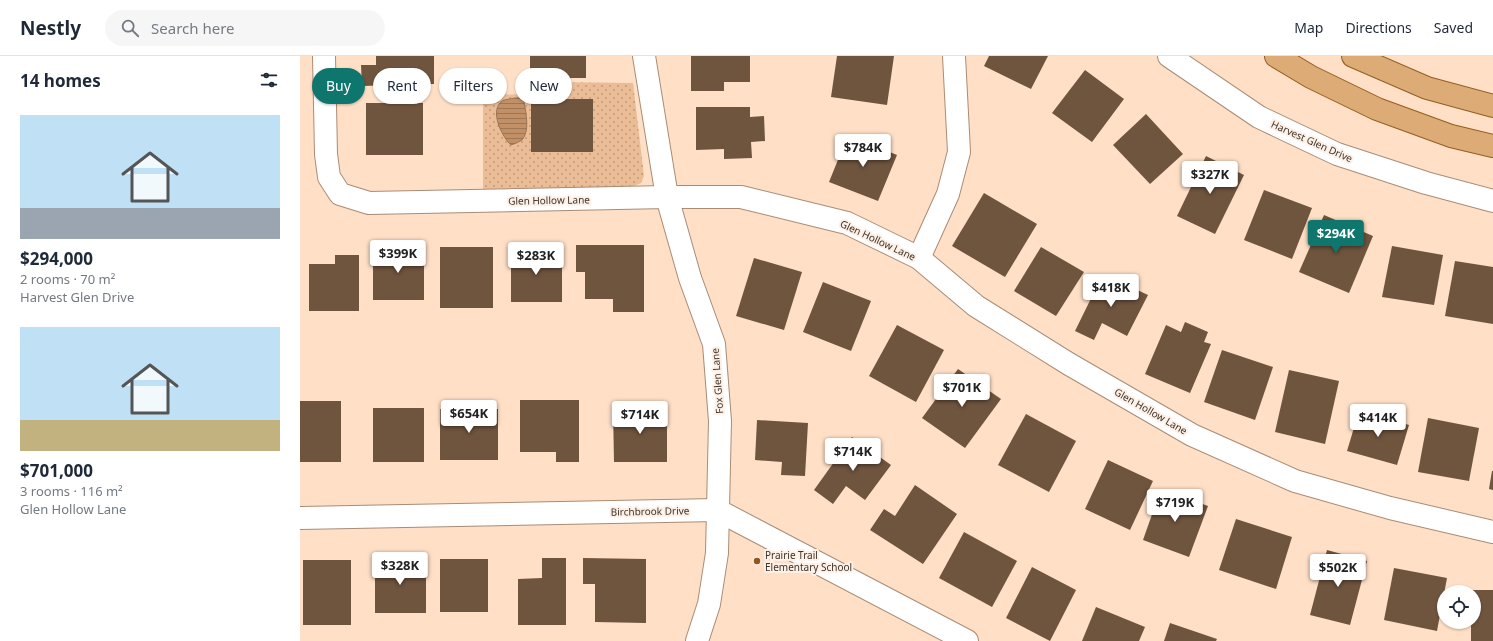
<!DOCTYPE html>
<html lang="en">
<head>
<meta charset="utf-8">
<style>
	:root { --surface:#fff; --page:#f6f6f7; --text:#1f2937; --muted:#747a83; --line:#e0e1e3; --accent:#0f766e }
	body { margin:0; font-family:"Noto Sans",sans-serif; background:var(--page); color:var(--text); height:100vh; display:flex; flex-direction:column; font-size:15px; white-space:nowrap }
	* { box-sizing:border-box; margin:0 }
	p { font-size:13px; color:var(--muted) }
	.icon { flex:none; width:22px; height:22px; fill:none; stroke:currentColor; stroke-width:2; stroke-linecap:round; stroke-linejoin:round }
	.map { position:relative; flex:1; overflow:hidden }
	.drawer { display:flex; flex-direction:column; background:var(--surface); width:300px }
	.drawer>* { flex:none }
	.guide { position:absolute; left:12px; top:12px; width:380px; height:36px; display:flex; gap:8px }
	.buttons { position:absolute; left:1137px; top:529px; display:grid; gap:8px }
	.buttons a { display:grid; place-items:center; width:44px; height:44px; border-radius:50%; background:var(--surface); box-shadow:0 1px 3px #0004; font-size:20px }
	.price { position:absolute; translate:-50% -34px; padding:0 9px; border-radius:4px; background:#fff; color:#222; font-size:13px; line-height:26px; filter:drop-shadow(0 1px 2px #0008) }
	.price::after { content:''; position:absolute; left:50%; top:24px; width:12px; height:9px; margin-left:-6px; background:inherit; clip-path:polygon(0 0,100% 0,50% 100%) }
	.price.on { background:var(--accent); color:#fff }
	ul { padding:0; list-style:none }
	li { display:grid; align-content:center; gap:8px; height:212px; padding:0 20px }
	li span { display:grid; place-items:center; height:124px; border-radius:0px; color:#555 }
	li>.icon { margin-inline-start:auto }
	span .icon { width:72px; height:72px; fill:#fffc; stroke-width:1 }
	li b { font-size:17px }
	h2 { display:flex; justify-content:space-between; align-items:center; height:48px; padding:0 20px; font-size:17px }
	.chip { padding:0 14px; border-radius:18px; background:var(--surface); box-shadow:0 1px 3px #0004; font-size:14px; line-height:36px }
	.chip.on { background:var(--accent); color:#fff }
	header { display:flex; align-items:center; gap:24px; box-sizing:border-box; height:56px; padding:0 20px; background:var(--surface); border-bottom:1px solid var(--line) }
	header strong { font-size:19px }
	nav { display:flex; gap:22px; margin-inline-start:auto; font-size:14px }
	.search { width:280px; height:36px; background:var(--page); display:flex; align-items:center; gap:10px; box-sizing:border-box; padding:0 14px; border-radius:22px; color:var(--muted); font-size:15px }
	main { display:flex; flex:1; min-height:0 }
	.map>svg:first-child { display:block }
</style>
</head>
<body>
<header>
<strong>Nestly</strong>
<div class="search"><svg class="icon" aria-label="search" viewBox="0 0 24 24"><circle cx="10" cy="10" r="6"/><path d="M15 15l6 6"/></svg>Search here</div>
<nav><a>Map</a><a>Directions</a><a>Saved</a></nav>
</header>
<main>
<section class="drawer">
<h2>14 homes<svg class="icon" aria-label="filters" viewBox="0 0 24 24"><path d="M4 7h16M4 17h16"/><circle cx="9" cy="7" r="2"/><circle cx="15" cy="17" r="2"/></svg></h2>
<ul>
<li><span style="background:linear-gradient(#bfe0f5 75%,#9aa5b1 0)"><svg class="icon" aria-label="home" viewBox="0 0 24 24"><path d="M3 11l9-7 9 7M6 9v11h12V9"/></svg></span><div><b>$294,000</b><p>2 rooms · 70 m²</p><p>Harvest Glen Drive</p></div></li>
<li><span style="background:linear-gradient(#bfe0f5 75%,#c2b280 0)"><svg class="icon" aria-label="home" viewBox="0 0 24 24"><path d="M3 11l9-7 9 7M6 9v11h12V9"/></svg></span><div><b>$701,000</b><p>3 rooms · 116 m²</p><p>Glen Hollow Lane</p></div></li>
</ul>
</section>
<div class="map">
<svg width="1193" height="585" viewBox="0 0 1193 585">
	<defs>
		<pattern id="grass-dots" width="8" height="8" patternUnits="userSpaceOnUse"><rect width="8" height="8" fill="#ebbd97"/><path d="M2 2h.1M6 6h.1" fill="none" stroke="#c09a7b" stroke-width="1.8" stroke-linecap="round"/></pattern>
		<pattern id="water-rules" width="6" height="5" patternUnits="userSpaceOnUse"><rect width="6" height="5" fill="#c29066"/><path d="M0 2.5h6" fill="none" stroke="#9f7654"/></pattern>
	</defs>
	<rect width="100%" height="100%" fill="#ffdfc6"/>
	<path fill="url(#grass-dots)" d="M247,26L333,27L344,120L341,127L330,132L183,133V38L246,39Z"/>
	<path fill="url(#water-rules)" stroke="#9b7454" d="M215,42H219L224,46C226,57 230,75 222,84C219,86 214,88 211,89C202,81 189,55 202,45C206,43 211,43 215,42Z"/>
	<g fill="#6f543e">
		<path d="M76,0H134V28L62,30L61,9H76Z"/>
		<rect x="230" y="0" width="56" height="22"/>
		<path d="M391,0H450V26H424V35H391Z"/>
		<path d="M537,0H594L587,49L531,41Z"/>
		<path d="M689,0H748L731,33L684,10Z"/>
		<path d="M785,14L824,43L792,86L752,57Z"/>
		<rect x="231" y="43" width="62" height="53"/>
		<rect x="66" y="47" width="57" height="52"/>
		<path d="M396,51H450V61L464,60L465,85L451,86L452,102L424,103V93L396,94Z"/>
		<path d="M846,58L883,98L850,128L813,89Z"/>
		<path d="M548,79L597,99L578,145L529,126Z"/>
		<path d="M906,100L944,119L915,178L877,160Z"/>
		<path d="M964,134L1012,152L992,203L944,184Z"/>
		<path d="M684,137L737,168L705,221L652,190Z"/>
		<path d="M1024,159L1073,180L1049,237L999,216Z"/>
		<path d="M276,189H344V256H313V243H285V216H276Z"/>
		<path d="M1092,190L1143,199L1134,249L1082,241Z"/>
		<rect x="73" y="191" width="51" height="53"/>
		<rect x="140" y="191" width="53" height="61"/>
		<path d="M741,191L784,216L756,260L714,235Z"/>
		<rect x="211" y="193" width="51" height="53"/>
		<path d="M35,199H59V255H9V208H35Z"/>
		<path d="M454,202L502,216L484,274L436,260Z"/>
		<path d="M1155,205L1193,211V268L1145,260Z"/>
		<path d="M803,218L848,239L827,280L802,267L794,284L775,275Z"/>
		<path d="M523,226L571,245L551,295L503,276Z"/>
		<path d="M885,266L908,276L904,286L911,288L890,337L845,318L866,269L881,276Z"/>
		<path d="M597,269L644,294L616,346L569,320Z"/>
		<path d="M922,294L973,311L955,364L904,346Z"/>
		<path d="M658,313L701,343L665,392L622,362Z"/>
		<path d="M989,314L1039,325L1025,388L975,376Z"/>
		<path d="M220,344H279V406H256V396H220Z"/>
		<rect x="0" y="345" width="41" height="61"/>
		<rect x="73" y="352" width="51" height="54"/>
		<path d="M367,352V406H314L313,353Z"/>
		<rect x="140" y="353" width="58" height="51"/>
		<path d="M1059,355L1109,369L1097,409L1047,395Z"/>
		<path d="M726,358L776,385L749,436L698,409Z"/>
		<path d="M1128,362L1179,372L1169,425L1118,416Z"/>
		<path d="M457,364L508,367L505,420L481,419L482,406L455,404Z"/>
		<path d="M552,381L591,409L565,444L546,430L533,448L514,434Z"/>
		<path d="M808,404L853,425L830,474L785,453Z"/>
		<path d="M1192,415H1193V434L1189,433Z"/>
		<path d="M615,429L657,458L623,508L570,474L584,453L595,460Z"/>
		<path d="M861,433L908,450L889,501L843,484Z"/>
		<path d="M936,463L992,481L976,533L919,514Z"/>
		<path d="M664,476L717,505L692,551L639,522Z"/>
		<path d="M1027,494L1067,505L1050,569L1010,559Z"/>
		<path d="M242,502H266V569H218V523L242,522Z"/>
		<path d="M283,502L346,503V567L295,566V528H283Z"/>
		<rect x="75" y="503" width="51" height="54"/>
		<rect x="140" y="503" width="48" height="53"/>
		<rect x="3" y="504" width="48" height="65"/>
		<path d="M732,511L776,534L750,585L706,562Z"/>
		<path d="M1094,512L1147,522L1137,575L1084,564Z"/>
		<path d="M1171,534H1193V585H1171V566H1174V536H1171Z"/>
		<path d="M796,551L845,571L839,585H782Z"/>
		<path d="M870,567L917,583L916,585H864Z"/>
	</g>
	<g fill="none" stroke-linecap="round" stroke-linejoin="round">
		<defs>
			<g id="minor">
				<path d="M24,0L26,98L29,121L40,138L69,147L367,141H441L547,167L619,202L676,250L769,308L892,379L995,425L1090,452L1193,476"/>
				<path d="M344,0L367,141L390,222L414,288L420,365L417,497L409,548L397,585"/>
				<path d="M869,0L959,61L1037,98L1126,127L1193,145"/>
				<path d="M619,202L648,138L659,96L654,0"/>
				<path d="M0,462L417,454L667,585"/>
			</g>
			<g id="major">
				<path d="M976,0L1011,21L1077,53L1151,80L1193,90"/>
				<path d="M1053,0L1127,32L1193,50"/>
			</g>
		</defs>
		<use href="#minor" stroke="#a98c75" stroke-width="24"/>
		<use href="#major" stroke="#955d20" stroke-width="24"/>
		<use href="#minor" stroke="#fff" stroke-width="22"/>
		<use href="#major" stroke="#dcab76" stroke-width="22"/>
	</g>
	<circle fill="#945719" stroke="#fdf0e6" stroke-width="1.5" cx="457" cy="505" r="4"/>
	<g text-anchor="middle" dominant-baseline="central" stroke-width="4" stroke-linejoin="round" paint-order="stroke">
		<g font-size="10" fill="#3f3329" stroke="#fdf0e6">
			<text transform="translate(1012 85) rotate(24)">Harvest Glen Drive</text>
			<text transform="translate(249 144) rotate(-1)">Glen Hollow Lane</text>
			<text transform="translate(578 184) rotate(25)">Glen Hollow Lane</text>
			<text transform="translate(417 325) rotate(-94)">Fox Glen Lane</text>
			<text transform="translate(851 355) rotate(30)">Glen Hollow Lane</text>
			<text transform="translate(350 455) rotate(-1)">Birchbrook Drive</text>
		</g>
		<g font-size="10" fill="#3f3329" stroke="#fdf0e6" text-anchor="start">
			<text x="465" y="499">Prairie Trail<tspan x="465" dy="12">Elementary School</tspan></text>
		</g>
	</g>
</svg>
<div class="buttons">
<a><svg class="icon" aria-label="locate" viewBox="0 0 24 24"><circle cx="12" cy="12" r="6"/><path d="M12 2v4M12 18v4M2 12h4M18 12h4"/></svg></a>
</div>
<b class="price" style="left:563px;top:112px">$784K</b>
<b class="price" style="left:910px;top:139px">$327K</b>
<b class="price on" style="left:1036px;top:198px">$294K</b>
<b class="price" style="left:98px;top:218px">$399K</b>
<b class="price" style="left:236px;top:220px">$283K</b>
<b class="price" style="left:811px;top:252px">$418K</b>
<b class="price" style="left:662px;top:352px">$701K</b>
<b class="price" style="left:169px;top:378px">$654K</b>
<b class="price" style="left:340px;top:379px">$714K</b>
<b class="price" style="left:1078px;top:382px">$414K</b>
<b class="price" style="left:553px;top:416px">$714K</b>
<b class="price" style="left:875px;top:467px">$719K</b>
<b class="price" style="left:100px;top:530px">$328K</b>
<b class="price" style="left:1038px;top:532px">$502K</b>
<div class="guide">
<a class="chip on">Buy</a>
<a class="chip">Rent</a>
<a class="chip">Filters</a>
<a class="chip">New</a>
</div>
</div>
</main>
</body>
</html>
